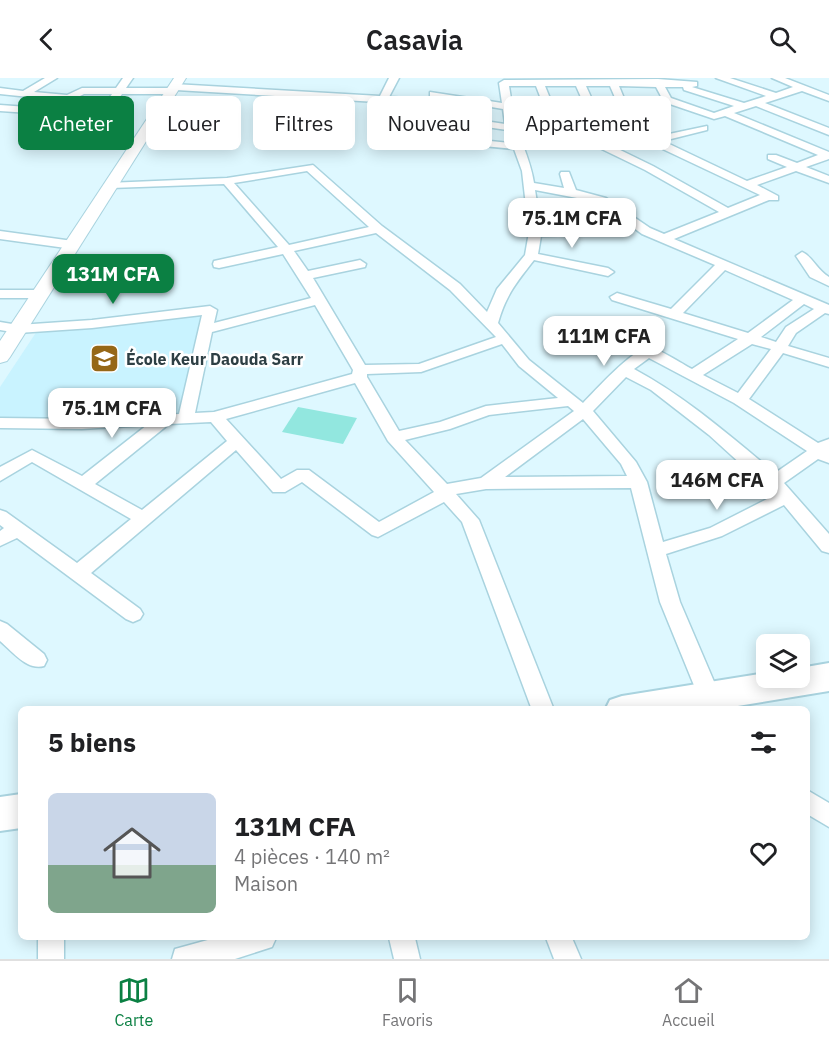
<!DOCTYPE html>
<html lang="fr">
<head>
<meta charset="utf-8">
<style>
	:root { --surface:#fff; --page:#f2f2f2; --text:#202124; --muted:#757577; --line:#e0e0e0; --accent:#0b8043 }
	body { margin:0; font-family:"IBM Plex Sans",sans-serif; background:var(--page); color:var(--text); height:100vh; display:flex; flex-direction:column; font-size:22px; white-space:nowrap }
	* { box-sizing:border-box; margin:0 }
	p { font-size:20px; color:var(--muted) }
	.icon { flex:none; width:33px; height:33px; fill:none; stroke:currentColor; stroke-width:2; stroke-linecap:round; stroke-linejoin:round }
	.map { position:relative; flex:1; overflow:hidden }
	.drawer { position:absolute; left:18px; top:628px; width:792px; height:234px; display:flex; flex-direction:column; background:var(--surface); border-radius:9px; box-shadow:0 3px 15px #0003 }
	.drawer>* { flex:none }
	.hud { position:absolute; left:18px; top:18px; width:794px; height:54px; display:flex; gap:12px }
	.tools { position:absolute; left:756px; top:556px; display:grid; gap:12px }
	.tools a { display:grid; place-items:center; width:54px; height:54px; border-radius:9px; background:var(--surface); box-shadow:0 3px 15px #0003; font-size:30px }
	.price { position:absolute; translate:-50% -51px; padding:0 14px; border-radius:12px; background:#fff; color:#222; font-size:20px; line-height:39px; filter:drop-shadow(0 2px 3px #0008) }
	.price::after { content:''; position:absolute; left:50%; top:36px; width:18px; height:14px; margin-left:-9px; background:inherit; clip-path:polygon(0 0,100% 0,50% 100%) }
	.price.selected { background:var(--accent); color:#fff }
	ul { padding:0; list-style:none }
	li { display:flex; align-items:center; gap:18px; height:150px; padding:0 30px }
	li span { display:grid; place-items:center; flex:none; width:168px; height:120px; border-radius:9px; color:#555 }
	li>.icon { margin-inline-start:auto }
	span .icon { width:72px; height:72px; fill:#fffc; stroke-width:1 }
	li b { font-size:26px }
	h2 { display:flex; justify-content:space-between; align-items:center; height:72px; padding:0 30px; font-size:26px }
	.pill { padding:0 21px; border-radius:9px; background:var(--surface); box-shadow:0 3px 15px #0003; font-size:21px; line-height:54px }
	.pill.selected { background:var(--accent); color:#fff }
	header { display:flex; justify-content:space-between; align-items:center; height:78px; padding:0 30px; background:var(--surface); font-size:27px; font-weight:600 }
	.menu { display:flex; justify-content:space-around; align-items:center; height:84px; border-top:2px solid var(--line); background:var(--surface); font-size:16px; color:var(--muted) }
	.menu a { display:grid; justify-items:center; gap:3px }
	.menu .selected { color:var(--accent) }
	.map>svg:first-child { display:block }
</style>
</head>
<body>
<header><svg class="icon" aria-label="back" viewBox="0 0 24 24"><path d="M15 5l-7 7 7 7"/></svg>Casavia<svg class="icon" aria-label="search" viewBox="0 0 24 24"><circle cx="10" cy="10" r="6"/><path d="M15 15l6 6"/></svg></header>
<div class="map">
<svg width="829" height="881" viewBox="0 0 829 881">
	<rect width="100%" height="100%" fill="#def8ff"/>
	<path fill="#c9f3ff" d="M202,238L178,337L0,342V309L37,253Z"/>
	<path fill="#92e7df" d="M298,329L357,340L343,366L282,354Z"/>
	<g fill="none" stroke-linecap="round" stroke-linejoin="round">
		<defs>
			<g id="street">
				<path d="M45,0H57L34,14L67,17L82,10H116L123,0H133L126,10H170L171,7L174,6L380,18L389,0H399L389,19L428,21L433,24L428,27L386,24L381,32L378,33L373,30L377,24L176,12L172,16H122L102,44L99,45L94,42L112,16H84L44,36L0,33V27L42,30L58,22L0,16V10L23,13Z"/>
				<path d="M716,0H730L776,15L793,9L772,0H785L829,17V23L802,13L765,25L829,50V57L756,28L734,35L829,74V81L806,89L829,98V105L796,93L757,107L778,118V122H769L674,161L829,227V236L825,235L796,255L788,268L829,280V289L783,275L749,321L818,365L829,361V385L818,381L784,405L829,456V475L822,473L784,427L722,458L666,476L680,524L724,627L722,632H704L702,627L660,524L631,410L486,411L456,416L479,442L554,632H532L462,444L444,424L378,459L372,457L302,404L285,414H273L236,372L91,495L140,531L143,536L140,541L133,544L126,541L17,460L0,468V453L4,450L0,447V432L6,434L77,485L131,441L32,384L0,403V389L32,372L82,398L147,347L82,351L0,350V340L82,341L179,336L202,237L92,250L18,255L0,252V244L18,247L92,242L210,228L217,232L214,245L311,220L283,176L219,190L214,189L213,186L214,183L278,169L224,106L111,110L107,109V105L227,100L313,87L382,148L460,206L487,234L497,211L525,177L529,154L522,93L514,71L451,65L446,62L451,59L511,65L507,52L417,39L412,36L417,33L505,46L503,31L433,19L430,18V14L502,25L499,5L504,2L658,1L697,4V8L692,9L744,25L766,18ZM509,8H536L556,60L561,63L566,60L545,8H576L595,51L582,54L581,61L645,92L719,134L664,156L650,150L606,120L576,112L569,94H561L560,96L564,110L534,105C530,78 517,59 513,31L515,29L512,27ZM586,8H610L626,45L604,48ZM619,8L656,9L664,24L714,41L725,38L818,77L797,85L776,77H768V81L787,89L747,103L663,63L707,52V48L655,59L636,50ZM665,9H683L684,12L734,28L714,35L671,20ZM621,50L644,61L603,64L591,58ZM652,66L760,117L728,130L653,88L612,68L638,69ZM307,93L369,149L289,167L234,105ZM535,112L598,124L642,156L715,187L671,231L617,215L610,219L612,222L738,261L692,291C682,286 659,270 649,270C634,269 594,314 583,325L529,282L498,245C506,217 516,205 534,182L608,198L614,194L608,190L538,176L541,158L610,156L616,152L610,148L541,150ZM376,155L450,212L496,259L419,286L365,287L313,200L365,189L366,186L360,182L308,193L294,173ZM725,192L793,222L748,255L683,235ZM804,226L814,231L786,249L776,264L761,259ZM315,227L353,292L352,296L214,334L195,335L212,254ZM502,266L519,288L558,320L486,328L440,344L399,353L367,299V296L421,294ZM752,266L771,271L738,315L703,297ZM649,280L734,325L807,373L775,395C730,358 686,319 634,291ZM626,299L651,312L709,357L775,417L710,450L663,464L647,404L636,384L593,333ZM355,305L388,363L434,414L379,444L309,392H297L281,401L226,341ZM568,328L574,333L481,400L447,406L405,362L450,351L489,337ZM583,341L621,386L627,398L505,399ZM211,344L227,363L142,432L95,406L169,346Z"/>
				<path d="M0,153L73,163L79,167L73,171L0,161Z"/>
				<path d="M802,174C812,178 817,192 829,199V208L810,199L796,178Z"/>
				<path d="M0,212H41L48,216L41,220H0Z"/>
				<path d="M0,543L7,546L44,576L47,582L44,588C27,593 12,573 0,563Z"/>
				<path d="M807,712L829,725V749L807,736Z"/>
				<rect x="38" y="860" width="26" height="21"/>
				<path d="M215,860H276L272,869L235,881H172L175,871Z"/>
				<path d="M389,860H415L420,881H394Z"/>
				<path d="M546,860H572L581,881H554Z"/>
			</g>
			<path id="secondary" d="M174,0H186L10,279L7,283L0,285V263Z"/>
			<g id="primary">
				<path d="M829,585V613L713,632H605L610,622L622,618L766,595V600H800V590Z"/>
				<path d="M21,716V750L0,753V719Z"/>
			</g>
		</defs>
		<use href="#street" stroke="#a9d3df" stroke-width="3"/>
		<use href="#secondary" stroke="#a9d3df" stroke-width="2"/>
		<use href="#primary" stroke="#a9d3df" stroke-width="4"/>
		<use href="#street" fill="#fff" fill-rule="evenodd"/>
		<use href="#secondary" fill="#fff" fill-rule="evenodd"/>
		<use href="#primary" fill="#fff" fill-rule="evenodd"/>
	</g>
	<defs>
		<symbol id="school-square" viewBox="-11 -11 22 22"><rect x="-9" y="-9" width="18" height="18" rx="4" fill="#966717" stroke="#fff"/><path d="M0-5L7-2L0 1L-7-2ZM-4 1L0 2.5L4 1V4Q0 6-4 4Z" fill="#fff"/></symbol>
	</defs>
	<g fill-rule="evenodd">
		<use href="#school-square" x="88" y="264" width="33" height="33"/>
	</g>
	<g text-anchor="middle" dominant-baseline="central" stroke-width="5" stroke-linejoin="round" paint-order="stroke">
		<g font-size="16" font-weight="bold" fill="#2e3f44" stroke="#fff" text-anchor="start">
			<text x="126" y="281">École Keur Daouda Sarr</text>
		</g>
	</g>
</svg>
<div class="tools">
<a><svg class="icon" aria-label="layers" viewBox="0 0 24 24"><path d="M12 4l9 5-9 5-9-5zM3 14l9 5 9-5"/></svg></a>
</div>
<b class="price" style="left:572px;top:171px">75.1M CFA</b>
<b class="price selected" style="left:113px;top:227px">131M CFA</b>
<b class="price" style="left:604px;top:289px">111M CFA</b>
<b class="price" style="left:112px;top:361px">75.1M CFA</b>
<b class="price" style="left:717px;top:433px">146M CFA</b>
<div class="hud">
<a class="pill selected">Acheter</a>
<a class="pill">Louer</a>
<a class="pill">Filtres</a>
<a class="pill">Nouveau</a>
<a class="pill">Appartement</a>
</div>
<section class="drawer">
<h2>5 biens<svg class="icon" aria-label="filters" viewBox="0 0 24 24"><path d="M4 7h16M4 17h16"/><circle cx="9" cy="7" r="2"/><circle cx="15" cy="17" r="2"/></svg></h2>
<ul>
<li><span style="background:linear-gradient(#c9d6e8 60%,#7fa58c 0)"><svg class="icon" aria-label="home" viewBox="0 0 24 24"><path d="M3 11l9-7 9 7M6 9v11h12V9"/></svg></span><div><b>131M CFA</b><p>4 pièces · 140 m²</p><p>Maison</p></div><svg class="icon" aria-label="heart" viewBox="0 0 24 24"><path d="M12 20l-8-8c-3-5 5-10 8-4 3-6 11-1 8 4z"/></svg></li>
</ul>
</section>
</div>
<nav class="menu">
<a class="selected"><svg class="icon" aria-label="map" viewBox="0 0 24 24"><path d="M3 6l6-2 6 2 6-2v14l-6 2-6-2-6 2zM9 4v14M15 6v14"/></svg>Carte</a>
<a><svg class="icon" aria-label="saved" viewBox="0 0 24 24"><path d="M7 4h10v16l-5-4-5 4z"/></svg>Favoris</a>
<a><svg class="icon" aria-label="home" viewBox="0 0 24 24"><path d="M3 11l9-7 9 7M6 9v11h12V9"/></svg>Accueil</a>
</nav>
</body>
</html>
